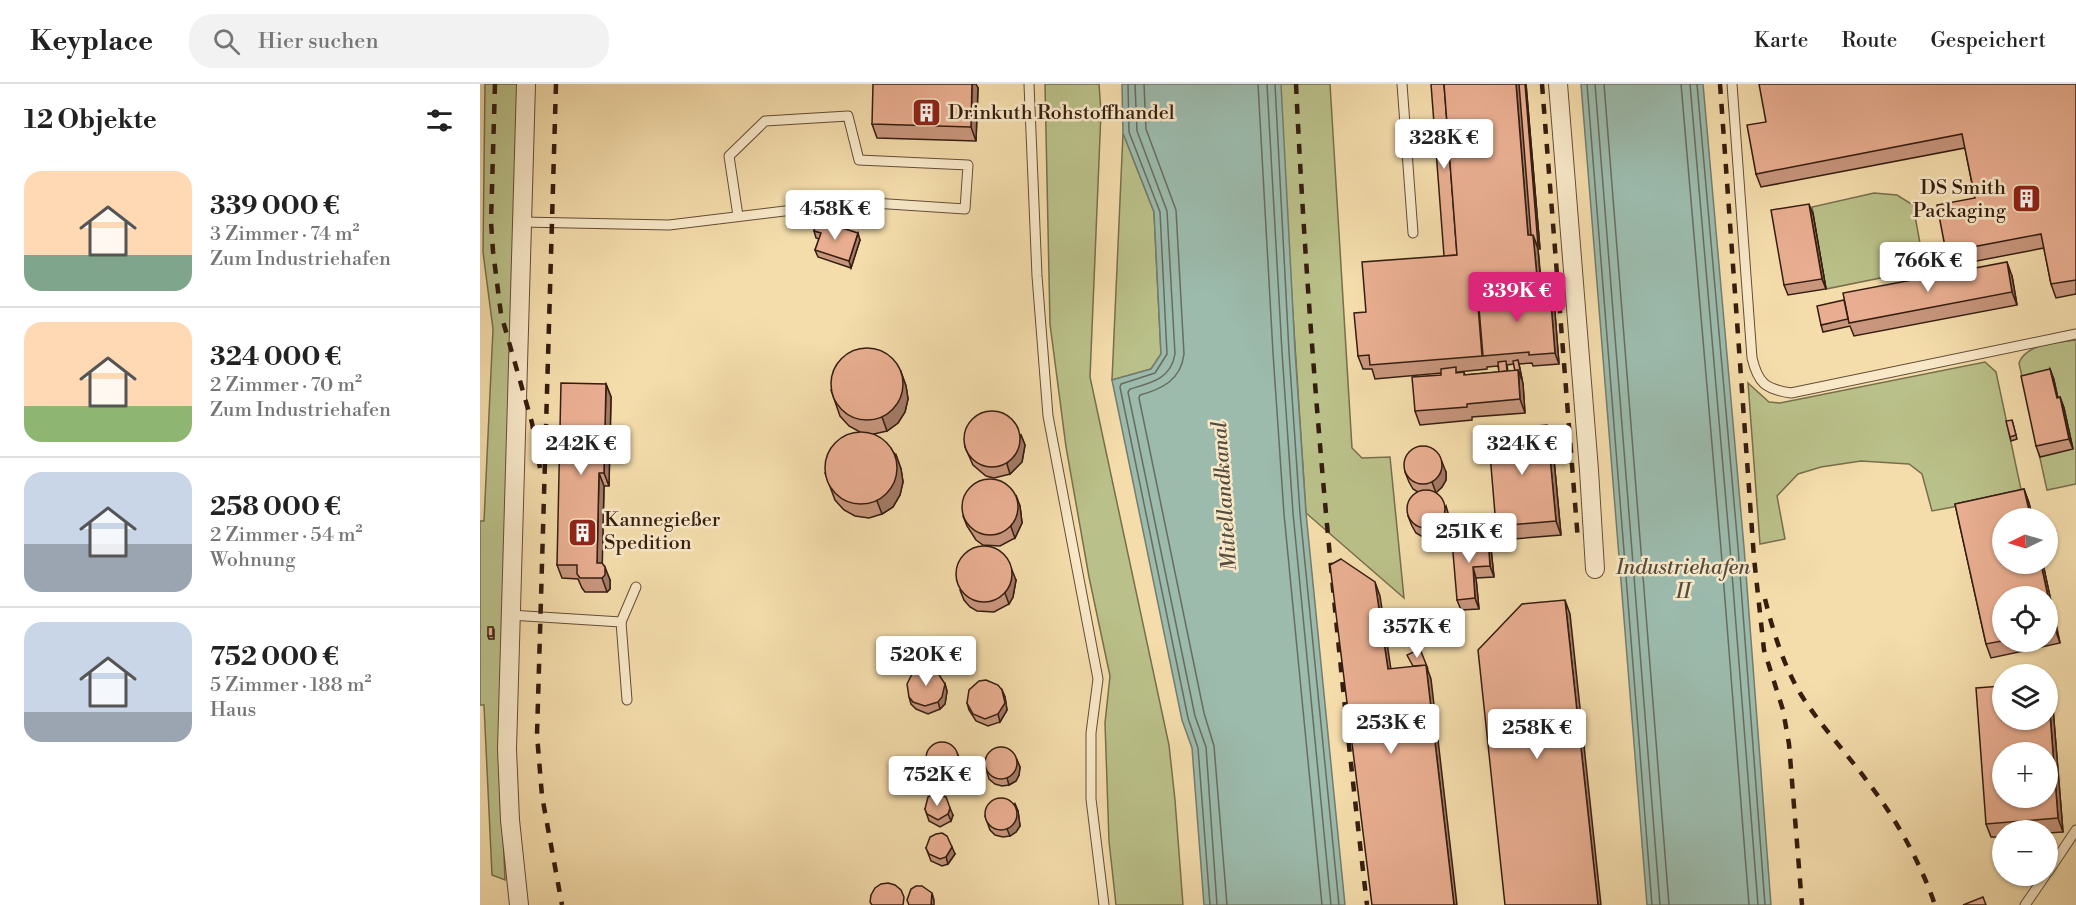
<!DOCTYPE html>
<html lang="de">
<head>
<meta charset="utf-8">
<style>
	:root { --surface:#fff; --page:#f2f2f2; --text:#222; --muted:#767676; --line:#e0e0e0; --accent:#db2777 }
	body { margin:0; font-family:"Libre Bodoni",serif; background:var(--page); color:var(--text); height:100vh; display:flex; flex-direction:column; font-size:22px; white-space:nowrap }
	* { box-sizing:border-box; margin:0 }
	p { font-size:20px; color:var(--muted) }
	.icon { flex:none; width:33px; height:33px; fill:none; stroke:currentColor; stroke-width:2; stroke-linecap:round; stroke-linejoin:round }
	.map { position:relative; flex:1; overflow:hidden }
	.panel { display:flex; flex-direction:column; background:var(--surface); width:480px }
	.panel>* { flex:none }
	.needle { width:39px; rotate:265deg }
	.fabs { position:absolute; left:1512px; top:424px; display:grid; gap:12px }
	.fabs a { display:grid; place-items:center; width:66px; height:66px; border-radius:50%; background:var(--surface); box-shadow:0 2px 4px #0004; font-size:30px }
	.price { position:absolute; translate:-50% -51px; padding:0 14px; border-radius:6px; background:#fff; color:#222; font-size:20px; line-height:39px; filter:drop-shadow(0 2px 3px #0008) }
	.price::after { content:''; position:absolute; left:50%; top:36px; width:18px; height:14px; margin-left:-9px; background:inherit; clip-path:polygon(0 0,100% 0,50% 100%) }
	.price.selected { background:var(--accent); color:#fff }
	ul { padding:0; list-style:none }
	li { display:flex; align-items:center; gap:18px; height:150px; padding:0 24px }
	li+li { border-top:2px solid var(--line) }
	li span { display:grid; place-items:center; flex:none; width:168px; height:120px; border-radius:18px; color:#555 }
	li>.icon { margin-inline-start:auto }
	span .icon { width:72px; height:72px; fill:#fffc; stroke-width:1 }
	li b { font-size:26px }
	h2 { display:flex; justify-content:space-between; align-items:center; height:72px; padding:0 24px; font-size:26px }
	header { display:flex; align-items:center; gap:36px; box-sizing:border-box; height:84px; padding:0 30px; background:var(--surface); border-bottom:2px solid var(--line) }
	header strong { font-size:28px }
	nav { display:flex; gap:33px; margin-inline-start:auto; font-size:21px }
	.search { width:420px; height:54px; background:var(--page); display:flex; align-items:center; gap:15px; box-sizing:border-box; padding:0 21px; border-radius:24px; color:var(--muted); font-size:22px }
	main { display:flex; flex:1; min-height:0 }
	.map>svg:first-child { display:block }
</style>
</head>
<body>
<header>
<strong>Keyplace</strong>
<div class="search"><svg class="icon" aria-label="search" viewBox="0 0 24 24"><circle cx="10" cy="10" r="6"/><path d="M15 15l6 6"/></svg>Hier suchen</div>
<nav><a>Karte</a><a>Route</a><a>Gespeichert</a></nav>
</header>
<main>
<section class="panel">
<h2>12 Objekte<svg class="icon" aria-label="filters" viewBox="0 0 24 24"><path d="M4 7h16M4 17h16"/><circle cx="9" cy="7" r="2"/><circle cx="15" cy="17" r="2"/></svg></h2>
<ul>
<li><span style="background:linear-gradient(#ffd9b3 70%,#7fa58c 0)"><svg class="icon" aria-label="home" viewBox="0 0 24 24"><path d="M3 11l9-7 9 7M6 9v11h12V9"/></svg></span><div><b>339 000 €</b><p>3 Zimmer · 74 m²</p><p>Zum Industriehafen</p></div></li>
<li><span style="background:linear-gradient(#ffd9b3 70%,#8fb573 0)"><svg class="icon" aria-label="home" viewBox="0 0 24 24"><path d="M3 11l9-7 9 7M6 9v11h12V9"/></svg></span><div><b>324 000 €</b><p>2 Zimmer · 70 m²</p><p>Zum Industriehafen</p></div></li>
<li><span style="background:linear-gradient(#c9d6e8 60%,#9aa5b1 0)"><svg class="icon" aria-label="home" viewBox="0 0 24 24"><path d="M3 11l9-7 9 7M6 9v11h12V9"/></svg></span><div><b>258 000 €</b><p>2 Zimmer · 54 m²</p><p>Wohnung</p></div></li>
<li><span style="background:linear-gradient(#c9d6e8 75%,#9aa5b1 0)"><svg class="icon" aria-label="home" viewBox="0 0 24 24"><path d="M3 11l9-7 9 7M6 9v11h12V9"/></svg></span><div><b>752 000 €</b><p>5 Zimmer · 188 m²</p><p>Haus</p></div></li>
</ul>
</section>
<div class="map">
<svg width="1596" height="821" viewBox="0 0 1596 821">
	<rect width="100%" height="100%" fill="#f4dcab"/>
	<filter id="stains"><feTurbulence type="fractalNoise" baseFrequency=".00333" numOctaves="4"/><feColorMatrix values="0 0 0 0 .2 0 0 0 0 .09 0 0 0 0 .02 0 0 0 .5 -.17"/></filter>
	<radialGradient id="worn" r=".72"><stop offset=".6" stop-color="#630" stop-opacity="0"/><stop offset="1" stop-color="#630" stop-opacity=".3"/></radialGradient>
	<g fill="#bac089" stroke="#786e4c" stroke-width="1.5">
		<path d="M5,0H39L19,647L25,796L12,791L4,621H0V437H4L13,245L3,168Z"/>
		<path d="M565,0H619L621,28L610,293L689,661L695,716L703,821H636L629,757L625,639L630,592L609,493L586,363L570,240Z"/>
		<path d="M800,0H850L872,364L882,374L910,373L924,514L826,429L809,170Z"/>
		<path d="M643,49L674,128L681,270L671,285L632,296Z"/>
		<path d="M1394,109L1417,111L1433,121L1442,170L1440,182L1430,188L1346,205L1332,123Z"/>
		<path d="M1596,256V400L1567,406L1539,279C1546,259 1578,259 1596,256Z"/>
		<path d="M1505,278L1516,288L1542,410L1452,427L1442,390L1429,380L1381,377L1341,383L1318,390L1297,412L1305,455L1280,460L1268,299L1289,318L1300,319Z"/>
	</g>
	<g fill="#9cbbad" stroke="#737c6e" stroke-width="1.5">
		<path d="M642,0H801L815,267L826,429L865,821H724L712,664L702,636L632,296L671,285L681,270L674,128L643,49Z"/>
		<path d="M1101,0H1223L1264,463L1291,821H1167Z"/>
	</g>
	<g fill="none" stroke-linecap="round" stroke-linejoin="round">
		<g stroke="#686c5e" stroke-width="1.5">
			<path d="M648,0L649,48L680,128L687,270L675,289L641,300L640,303L708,634L718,664L730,821"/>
			<path d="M655,0L657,47L687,127L695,270C691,295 671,299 650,305L648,308L715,632L726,663L737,821"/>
			<path d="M664,0L666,45L696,126L704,270C701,296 682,305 660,311L659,314L724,629L734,662L747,821"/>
			<path d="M778,0L793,269L804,430L842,821"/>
			<path d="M787,0L802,268L813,429L851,821"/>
			<path d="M795,0L809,268L820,429L859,821"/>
			<path d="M1107,0L1172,821"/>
			<path d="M1115,0L1180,821"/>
			<path d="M1124,0L1189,821"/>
			<path d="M1201,0L1241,465L1269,821"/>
			<path d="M1210,0L1250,464L1278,821"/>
			<path d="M1217,0L1258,463L1285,821"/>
		</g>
		<defs>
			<g id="service">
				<path d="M549,0L557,192L568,332L618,595L611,649V715L624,821"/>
				<path d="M922,0L933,149"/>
				<path d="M1252,0L1272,274C1278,299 1285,305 1311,309L1596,250"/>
				<path d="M42,138L189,141L378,118L485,125L488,81L379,76L368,32L285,37L249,72L258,132"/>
				<path d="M30,531L141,538L147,616"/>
				<path d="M141,538L156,503"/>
				<path d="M1568,788L1596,746"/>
				<path d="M1545,821L1565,792"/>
			</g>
			<g id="minor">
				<path d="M1078,0L1109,386L1115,485"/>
				<path d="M39,821L30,736L27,665L46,0"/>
			</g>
		</defs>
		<use href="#service" stroke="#654d37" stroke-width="11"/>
		<use href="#minor" stroke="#654d37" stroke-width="20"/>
		<use href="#service" stroke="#f8e8c8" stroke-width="9"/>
		<use href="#minor" stroke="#f8e8c8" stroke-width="18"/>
		<g stroke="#351d10" stroke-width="4.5" stroke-dasharray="10 10" stroke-linecap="butt">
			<path d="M15,0L11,138L13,167L21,230L52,339L60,384"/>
			<path d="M76,0L57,651L62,712L82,821"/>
			<path d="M816,0C829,275 855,548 887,821"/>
			<path d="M1062,0L1098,457"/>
			<path d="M1240,0L1274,474L1284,566L1303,626L1309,660L1322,821"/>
			<path d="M1285,515C1293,547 1303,580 1320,609C1339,640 1365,667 1387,697C1415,733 1440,777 1455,821"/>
		</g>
	</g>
	<g fill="#c8967d" stroke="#351d10" stroke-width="1.5" fill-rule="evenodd">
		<path d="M1046,0L1060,165H1058L1062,206L1074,216L1079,280L1053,282L1052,279L1039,280L1043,300L1045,329L992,333V336L940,341L935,327L961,291V289L895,295L892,285H883L878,272L886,228L964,172ZM1034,280L1035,287H1028L1027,281ZM1018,282L1019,288L985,291L984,288L978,289L977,288L1007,285V283Z"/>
		<path d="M1596,0V210L1576,214L1571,200L1564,164L1471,182L1466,168L1495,114L1485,64L1281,103L1276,90L1286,38Z"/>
		<path d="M498,4L496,57L397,54L392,40Z"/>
		<path d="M1333,130L1346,205L1308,211L1304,201Z"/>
		<path d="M334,147L380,156L371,184L338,173L335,166L339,155L336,154Z"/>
		<path d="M1532,192L1537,221L1374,252L1370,242L1343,248L1341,241Z"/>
		<path d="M1570,285L1574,296L1578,314L1580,313L1584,324L1593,365L1560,373L1556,362Z"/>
		<path d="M421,288L426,302L428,315L425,328L418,339L407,347L394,350L416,371L421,385L423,398L420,411L413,423L402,430L389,434L375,432L364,426L355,416L345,389L380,348L369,342L360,332L351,306Z"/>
		<path d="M126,300L131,313L129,402H124L122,480L130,496V505L127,508H105L102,504L98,495L82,494L77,481Z"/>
		<path d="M1532,336L1537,355L1531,357L1530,353Z"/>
		<path d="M541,351L545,361L542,378L530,390L514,394L506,392L493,381L485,363Z"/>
		<path d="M1072,354L1081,451L1021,456L1016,442Z"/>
		<path d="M925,388H966V396L962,403L956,408L969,432V440L965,447L959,453L951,455L943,453L936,449L932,442L928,432L938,408L933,405L929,398Z"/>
		<path d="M1544,405L1549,419L1553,435H1522V480H1563L1580,559L1511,574L1506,560L1475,420ZM1522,513H1568V558H1522Z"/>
		<path d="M540,422L542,439L535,454L520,462L503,461L496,456L487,442L483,432Z"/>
		<path d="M1008,454L1011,465L1014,493L996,494L999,525L981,526L977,516Z"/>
		<path d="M536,496L533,513L529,520L514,528L497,527L490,523L484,516L480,506Z"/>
		<path d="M14,546V555H9L8,552Z"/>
		<path d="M465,600L467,607L465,620L460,625L448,630L436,625L431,620L429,613Z"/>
		<path d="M1568,600L1572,612L1583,748L1568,749V747H1522V753H1511L1506,740Z"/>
		<path d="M522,606L525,613L527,626L520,638L508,642L496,637L489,626L487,619Z"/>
		<path d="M478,671L481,678L480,686L476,692L470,696L463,698L456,695L450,690L448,683Z"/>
		<path d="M537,676L540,683L539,691L536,697L529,701L522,702L515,700L509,695L507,688Z"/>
		<path d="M535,720L538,727L540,742L536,748L530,752L523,753L515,751L510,746L505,732Z"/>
		<path d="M445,725L473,731L471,737L460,743L449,737Z"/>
		<path d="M446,764L475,770L468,780L462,782L451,777Z"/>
	</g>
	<g fill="#a37a66" stroke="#351d10" stroke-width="1.5">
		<path d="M492,0H496L498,4L496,57L491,43Z"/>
		<path d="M1036,0H1040L1053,162L1048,151Z"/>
		<path d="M1045,0H1046L1060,165L1058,161Z"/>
		<path d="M1329,120L1333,130L1346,205L1342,195Z"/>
		<path d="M378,149L380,156L371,184L369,177Z"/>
		<path d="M1053,151L1058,165L1062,217L1058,203Z"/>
		<path d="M1527,178L1532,192L1537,221L1532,208Z"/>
		<path d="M1070,206L1074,216L1079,280L1075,269Z"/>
		<path d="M1038,276L1043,300L1045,329L1040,315Z"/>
		<path d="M1570,285L1574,296L1580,325L1577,314Z"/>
		<path d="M421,288L426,302L428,315L425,328L418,339L407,347L402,333Z"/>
		<path d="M126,300L131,313L129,402L124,389Z"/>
		<path d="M1580,313L1584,324L1593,365L1589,355Z"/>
		<path d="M1067,341L1072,354L1081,451L1076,437Z"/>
		<path d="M541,351L545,361L542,378L530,390L527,380Z"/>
		<path d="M416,371L421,385L423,398L420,411L413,423L402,430L397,417Z"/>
		<path d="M962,378L966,388V396L962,403L956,409L952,398Z"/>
		<path d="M119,389L124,402L122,493L117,479Z"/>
		<path d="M1544,405L1549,419L1553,435H1551Z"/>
		<path d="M536,411L540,422L542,439L535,454L531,443Z"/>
		<path d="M966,422L969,432V440L965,447L959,453L955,442Z"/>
		<path d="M1008,454L1011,465L1014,493L1010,482Z"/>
		<path d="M1561,480H1563L1580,559L1575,545Z"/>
		<path d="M125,483L130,496V505L127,508L122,494Z"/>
		<path d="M993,483L996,494L999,525L995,514Z"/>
		<path d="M532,486L536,496L533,513L529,520L525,509Z"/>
		<path d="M895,498L900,512L913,599L908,585Z"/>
		<path d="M1085,516L1090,530L1121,821H1118Z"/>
		<path d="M946,581L951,595L977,821H974Z"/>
		<path d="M465,600L467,607L465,620L460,625L458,618Z"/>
		<path d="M1568,600L1572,612L1583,748L1578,734Z"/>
		<path d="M522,606L525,613L527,626L520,638L518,630Z"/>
		<path d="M478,671L481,678L480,686L476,692L470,696L468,689Z"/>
		<path d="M537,676L540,683L539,691L536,697L529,701L527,694Z"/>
		<path d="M535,720L538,727L540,742L536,748L530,752L527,745Z"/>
		<path d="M470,724L473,731L471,737L468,730Z"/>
		<path d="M472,763L475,770L468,780L466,773Z"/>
		<path d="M452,809L454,816V821H451Z"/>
	</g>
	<g fill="#e9ae91" stroke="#351d10" stroke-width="1.5" fill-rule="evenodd">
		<path d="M393,0H492L491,43L392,40Z"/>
		<path d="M951,0H964L977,171L964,172Z"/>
		<path d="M964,0H1036L1048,151H1053L1058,203L997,209L1002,272L890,281L889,271L878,272L874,229L886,228L882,178L977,171Z"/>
		<path d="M1039,0H1045L1058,161H1057L1053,151H1051Z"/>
		<path d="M1279,0H1596V196L1571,200L1561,150L1466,168L1457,121L1495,114L1482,50L1276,90L1267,41L1286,38Z"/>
		<path d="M1329,120L1342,195L1304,201L1291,126Z"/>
		<path d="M337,136L378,149L369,177L335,166L341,149L334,147Z"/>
		<path d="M1527,178L1532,208L1369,239L1363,209Z"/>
		<path d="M1070,206L1075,269L1049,271V268L1003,272L998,212Z"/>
		<path d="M1364,216L1368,235L1341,241L1337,222Z"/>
		<circle cx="387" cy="300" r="36"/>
		<path d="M1038,276L1042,296L1038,286L1035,287L1033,277Z"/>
		<path d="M1026,277L1027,287L1019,288L1018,278Z"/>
		<path d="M976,283V289L984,288V291L1038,286L1040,315L987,320V323L935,327L932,293L961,291V285Z"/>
		<path d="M1570,285L1577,314L1580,313L1589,355L1556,362L1541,292Z"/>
		<path d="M81,299L126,300L124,389H119L117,479H122L125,483V491L122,494H100L97,490V481H77Z"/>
		<circle cx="512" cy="355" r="28"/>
		<path d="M1532,336L1536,351L1530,353L1526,337Z"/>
		<path d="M1067,341L1076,437L1016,442L1008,346Z"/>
		<circle cx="381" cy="384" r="36"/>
		<circle cx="943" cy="381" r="19"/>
		<circle cx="510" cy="423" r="28"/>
		<path d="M1544,405L1551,435H1522V480H1561L1575,545L1568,547V513H1522V557L1506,560L1475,420Z"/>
		<circle cx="946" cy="425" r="19"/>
		<path d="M1008,454L1010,482L993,483L995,514L977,516L972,457Z"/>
		<circle cx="504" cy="490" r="28"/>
		<path d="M861,475L895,498L908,585L946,581L974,821H892L850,481Z"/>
		<path d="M1085,516L1118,821H1025L998,566L1042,520Z"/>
		<rect x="8" y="543" width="5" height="9"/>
		<path d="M940,565L948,585L946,581L933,582L927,571Z"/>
		<path d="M446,584L458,589L465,600L462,613L458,618L445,622L433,618L429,613L427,600L433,588Z"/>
		<path d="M506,596L518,601L522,606L525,619L518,630L505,635L493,630L487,619L489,606L499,597Z"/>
		<path d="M1522,602V636H1568V604L1578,734L1506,740L1496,604ZM1522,669H1568V714H1522Z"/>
		<circle cx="462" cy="674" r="16"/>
		<circle cx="521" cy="679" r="16"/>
		<path d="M454,710L466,713L470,724L468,730L458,736L447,730L445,725L448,713Z"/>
		<circle cx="521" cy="730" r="16"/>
		<path d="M462,749L467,752L472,763L466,773L460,775L449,770L446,764L450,753L456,750Z"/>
		<path d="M408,799L415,801L421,806L424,813L423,821H392L390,818L391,811L395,804L401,800Z"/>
		<path d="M436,802H442L452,809L451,821H429L427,816L431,805Z"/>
		<path d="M1503,813L1506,821H1483Z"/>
	</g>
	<defs>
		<symbol id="building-square" viewBox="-11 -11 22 22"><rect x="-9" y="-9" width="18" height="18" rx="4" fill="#8f2418" stroke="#f8e8c8"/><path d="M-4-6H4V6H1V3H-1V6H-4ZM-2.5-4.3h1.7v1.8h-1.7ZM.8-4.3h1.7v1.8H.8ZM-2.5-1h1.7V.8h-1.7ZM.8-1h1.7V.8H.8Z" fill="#fff"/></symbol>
	</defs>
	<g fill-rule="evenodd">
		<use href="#building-square" x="430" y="12" width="33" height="33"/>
		<use href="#building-square" x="1530" y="98" width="33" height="33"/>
		<use href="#building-square" x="86" y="432" width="33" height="33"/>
	</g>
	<g text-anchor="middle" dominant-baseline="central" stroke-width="5" stroke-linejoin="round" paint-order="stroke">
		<g font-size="20" fill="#351d10" stroke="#f8e8c8" text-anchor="start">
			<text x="468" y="29">Drinkuth Rohstoffhandel</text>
			<text x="1526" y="104" text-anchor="end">DS Smith<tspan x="1526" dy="23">Packaging</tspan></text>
			<text x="124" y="436">Kannegießer<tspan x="124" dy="23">Spedition</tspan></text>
		</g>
		<g font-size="21" font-style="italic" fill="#544c3f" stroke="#f8e8c8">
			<text transform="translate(745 412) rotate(-94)">Mittellandkanal</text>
			<text x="1203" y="484">Industriehafen<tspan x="1203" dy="24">II</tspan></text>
		</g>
	</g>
	<rect width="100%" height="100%" filter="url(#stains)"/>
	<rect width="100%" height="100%" fill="url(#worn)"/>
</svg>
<div class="fabs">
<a><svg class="needle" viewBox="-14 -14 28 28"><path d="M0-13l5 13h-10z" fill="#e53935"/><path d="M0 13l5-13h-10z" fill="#767676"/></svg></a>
<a><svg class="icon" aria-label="locate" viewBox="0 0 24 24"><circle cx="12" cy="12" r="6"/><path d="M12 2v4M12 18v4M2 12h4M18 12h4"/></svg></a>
<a><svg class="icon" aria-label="layers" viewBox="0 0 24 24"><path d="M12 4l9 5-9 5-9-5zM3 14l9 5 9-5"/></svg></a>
<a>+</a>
<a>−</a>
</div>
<b class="price" style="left:964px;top:86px">328K €</b>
<b class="price" style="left:355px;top:157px">458K €</b>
<b class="price" style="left:1448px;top:209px">766K €</b>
<b class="price selected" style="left:1037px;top:239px">339K €</b>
<b class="price" style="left:101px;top:392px">242K €</b>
<b class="price" style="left:1042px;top:392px">324K €</b>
<b class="price" style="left:989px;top:480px">251K €</b>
<b class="price" style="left:937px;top:575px">357K €</b>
<b class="price" style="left:446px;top:603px">520K €</b>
<b class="price" style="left:911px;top:671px">253K €</b>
<b class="price" style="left:1057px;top:676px">258K €</b>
<b class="price" style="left:457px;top:723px">752K €</b>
</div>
</main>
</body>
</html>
